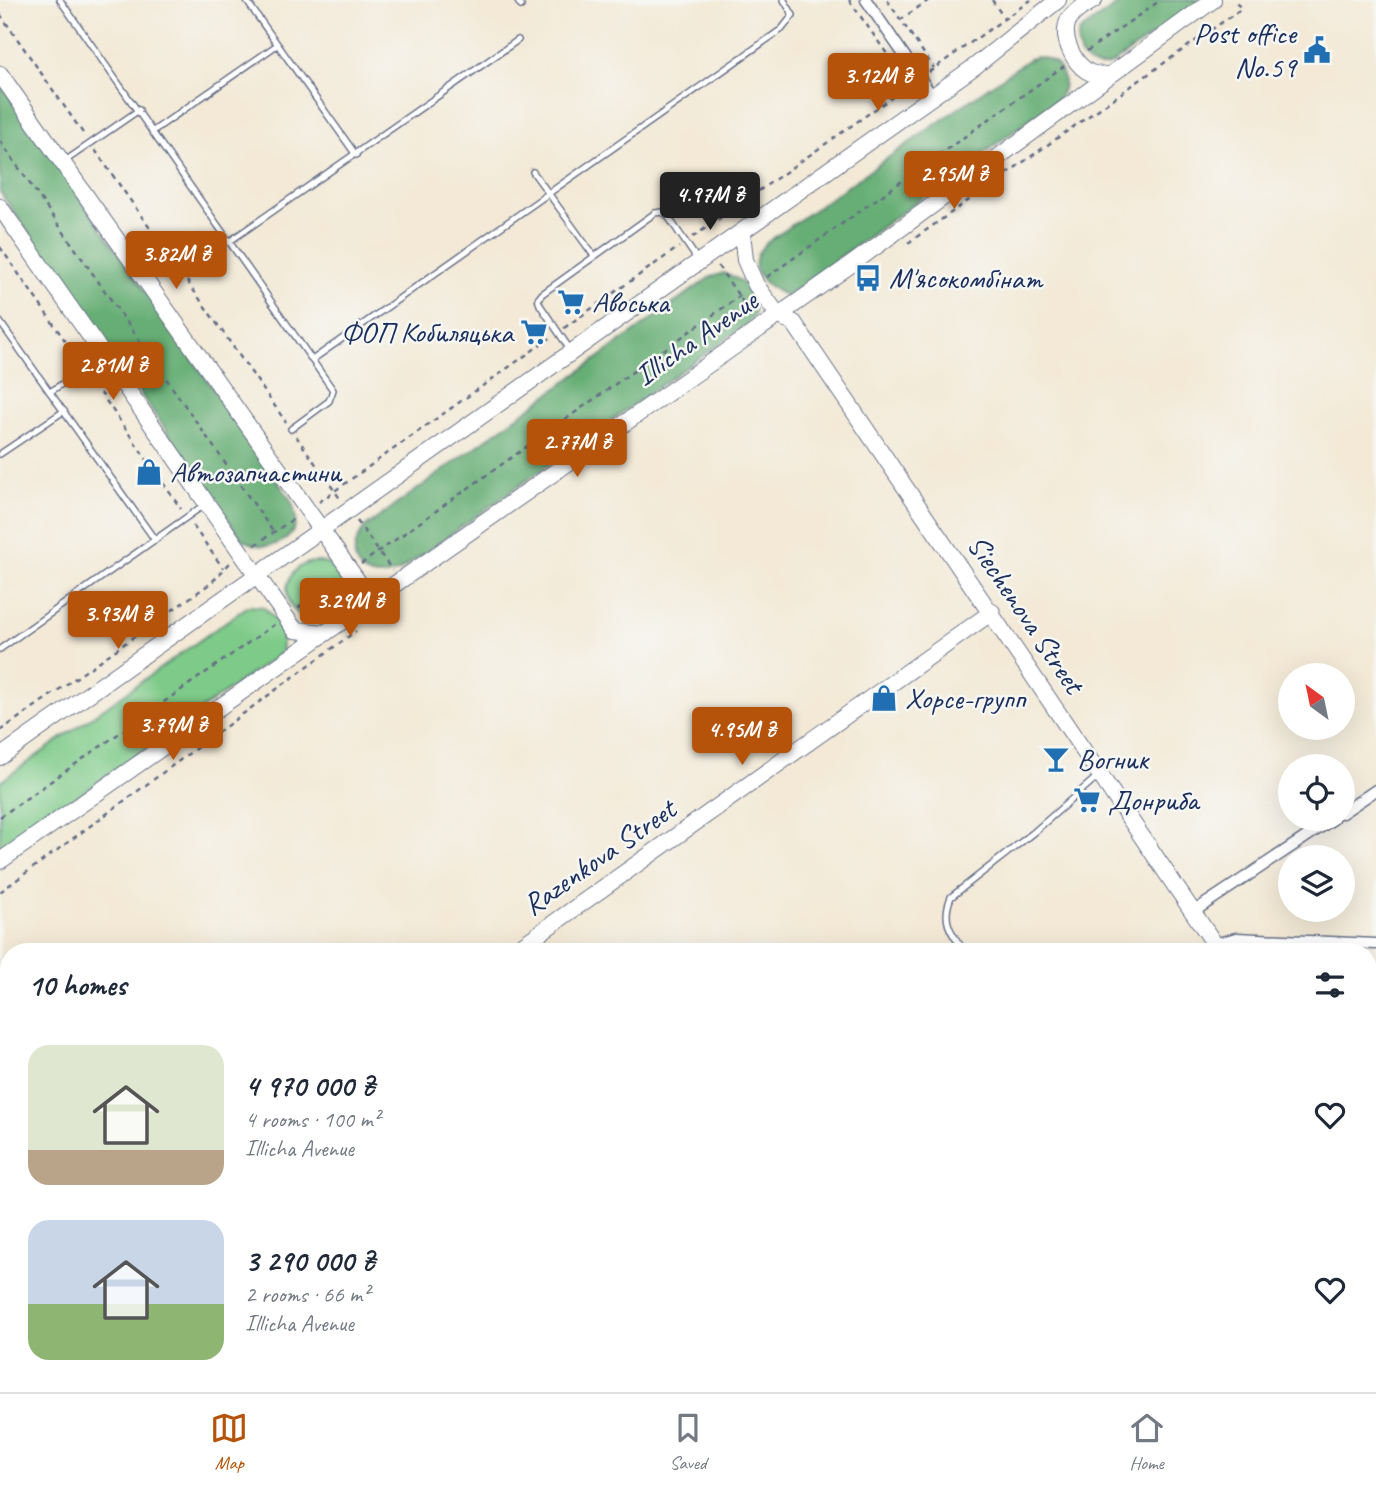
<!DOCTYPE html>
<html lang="en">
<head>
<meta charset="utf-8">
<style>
	:root { --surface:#fff; --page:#f6f6f7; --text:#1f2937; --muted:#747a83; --line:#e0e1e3; --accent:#b45309 }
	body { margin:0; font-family:Caveat,sans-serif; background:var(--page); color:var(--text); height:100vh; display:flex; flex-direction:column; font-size:26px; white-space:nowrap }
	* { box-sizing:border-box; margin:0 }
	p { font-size:23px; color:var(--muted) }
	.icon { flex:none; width:38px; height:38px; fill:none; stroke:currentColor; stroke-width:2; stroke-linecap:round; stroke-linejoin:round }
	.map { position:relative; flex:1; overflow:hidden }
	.side { position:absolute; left:0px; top:943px; width:1377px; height:450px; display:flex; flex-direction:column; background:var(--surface); border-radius:28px 28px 0 0; box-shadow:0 7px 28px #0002 }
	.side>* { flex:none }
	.needle { width:46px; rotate:327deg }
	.tools { position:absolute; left:1278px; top:663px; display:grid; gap:14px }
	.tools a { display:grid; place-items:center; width:77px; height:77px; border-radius:50%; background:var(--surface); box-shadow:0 7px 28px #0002; font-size:35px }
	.price { position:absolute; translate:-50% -60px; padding:0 16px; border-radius:7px; background:var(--accent); color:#fff; font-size:23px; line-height:46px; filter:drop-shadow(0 2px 4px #0008) }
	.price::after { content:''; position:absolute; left:50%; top:42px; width:21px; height:16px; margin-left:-10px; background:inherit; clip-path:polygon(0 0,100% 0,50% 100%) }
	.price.active { background:#222; color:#fff }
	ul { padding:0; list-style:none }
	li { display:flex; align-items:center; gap:21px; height:175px; padding:0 28px }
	li span { display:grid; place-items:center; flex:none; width:196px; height:140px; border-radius:21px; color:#555 }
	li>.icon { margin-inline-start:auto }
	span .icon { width:84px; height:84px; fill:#fffc; stroke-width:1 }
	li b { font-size:30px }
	h2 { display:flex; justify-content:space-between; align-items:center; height:84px; padding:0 28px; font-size:30px }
	.menu { display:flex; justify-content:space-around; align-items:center; height:98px; border-top:2px solid var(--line); background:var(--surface); font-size:19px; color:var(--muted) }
	.menu a { display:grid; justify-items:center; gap:4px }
	.menu .active { color:var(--accent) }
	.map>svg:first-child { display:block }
</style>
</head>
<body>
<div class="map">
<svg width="1376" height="1392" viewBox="0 0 1376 1392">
	<rect width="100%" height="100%" fill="#f6f6f2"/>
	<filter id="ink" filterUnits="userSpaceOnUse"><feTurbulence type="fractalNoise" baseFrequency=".0143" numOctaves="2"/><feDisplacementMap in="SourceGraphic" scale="14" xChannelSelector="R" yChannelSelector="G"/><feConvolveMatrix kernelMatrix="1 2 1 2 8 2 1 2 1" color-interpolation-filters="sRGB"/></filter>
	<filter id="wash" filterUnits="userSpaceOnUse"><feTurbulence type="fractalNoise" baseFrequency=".00686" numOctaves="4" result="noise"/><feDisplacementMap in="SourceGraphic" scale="28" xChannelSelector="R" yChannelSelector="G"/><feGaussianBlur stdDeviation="1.57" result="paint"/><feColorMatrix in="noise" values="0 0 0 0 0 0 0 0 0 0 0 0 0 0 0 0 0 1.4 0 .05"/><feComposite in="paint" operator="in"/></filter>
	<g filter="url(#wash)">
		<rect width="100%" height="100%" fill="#f3e9d6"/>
		<g fill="#7eca88" stroke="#4c7c73" stroke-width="2">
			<circle cx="316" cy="591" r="29"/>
			<path d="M248,606L263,607C278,619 285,634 281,653L0,851V782Z"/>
		</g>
		<g fill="#66ae74" stroke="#406e69" stroke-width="2">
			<path d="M1124,0H1202L1112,64C1089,73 1071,53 1080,31Z"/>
			<path d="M1037,57C1061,59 1071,80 1058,99L787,296C763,285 743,268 765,244L1029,59Z"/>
			<path d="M0,83L292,502C294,510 298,521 294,529C283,549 257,550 241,538L0,192Z"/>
			<path d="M723,273C745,279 753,292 755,314L747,324L399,571C391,574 381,578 372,575C346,568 353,538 368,525L709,278Z"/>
		</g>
	</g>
	<g filter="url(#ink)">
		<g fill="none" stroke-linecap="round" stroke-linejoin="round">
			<defs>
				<g id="lane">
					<path d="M60,0L333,390L329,401L291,429"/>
					<path d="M246,0L356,155"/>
					<path d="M517,0L521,6"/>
					<path d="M153,131L277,45"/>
					<path d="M65,161L139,110"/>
					<path d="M533,172L594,256"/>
					<path d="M230,241L518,40"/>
					<path d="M0,322L155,540"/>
					<path d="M571,351L540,305L538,299L542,294L655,213L662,212L667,215L697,259"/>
					<path d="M312,360L782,29L793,15L784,0"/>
					<path d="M50,392L102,357"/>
					<path d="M0,454L64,411"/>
					<path d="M0,649L204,505"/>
					<path d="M965,952C951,933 941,921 951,897L1034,832L1098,776"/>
				</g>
				<g id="street">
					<path d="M866,0L933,97"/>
					<path d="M1342,813L1376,790"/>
					<path d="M1193,912L1333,819"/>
					<path d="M1215,944L1236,938L1376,944"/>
					<path d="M1368,1230L1376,1225"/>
					<path d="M583,1384L587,1392"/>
					<path d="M336,1392L355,1384"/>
					<path d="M1069,1392L1083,1384"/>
				</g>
				<g id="secondary">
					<path d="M1094,0C1085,6 1073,11 1068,21C1061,37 1073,62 1087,71C1093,75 1100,75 1108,75"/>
					<path d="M0,74L361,586L354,612"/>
					<path d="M0,207L295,630L325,633"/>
					<path d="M742,232L745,260L756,285L778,315L794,323L1220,952"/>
					<path d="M0,757L974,67L1058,0"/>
					<path d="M0,861L856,261L1213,0"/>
					<path d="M513,952L992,612"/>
					<path d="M1368,1171L1376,1182"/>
					<path d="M0,1316L9,1310"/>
				</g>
			</defs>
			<use href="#lane" stroke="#677088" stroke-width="8"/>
			<use href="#street" stroke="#677088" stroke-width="13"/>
			<use href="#secondary" stroke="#677088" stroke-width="18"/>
			<g stroke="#677088" stroke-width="2.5" stroke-dasharray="5 5" stroke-linecap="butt">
				<path d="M849,0L909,85"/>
				<path d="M887,0L934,68"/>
				<path d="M992,0L1004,18"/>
				<path d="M0,14L85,136"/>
				<path d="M900,20L929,0"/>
				<path d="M1087,51L1161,0"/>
				<path d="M929,72L1031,0"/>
				<path d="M0,141L274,533"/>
				<path d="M95,150L286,422"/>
				<path d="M693,237L908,86"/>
				<path d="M908,243L1241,9L1235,0"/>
				<path d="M0,247L80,362"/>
				<path d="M718,266L752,315"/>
				<path d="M767,277L1064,66"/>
				<path d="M564,328L679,247"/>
				<path d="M89,376L181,509"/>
				<path d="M296,436L341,500"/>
				<path d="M319,502L550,338"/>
				<path d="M357,521L392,570"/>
				<path d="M193,526L223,568"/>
				<path d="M255,545L296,517"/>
				<path d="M361,564L744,293"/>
				<path d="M298,608L338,580"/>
				<path d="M0,731L211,583L230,563"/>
				<path d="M0,817L275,624"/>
				<path d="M0,892L356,631"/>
			</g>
			<use href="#lane" stroke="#fff" stroke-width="5"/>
			<use href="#street" stroke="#fff" stroke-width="10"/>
			<use href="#secondary" stroke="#fff" stroke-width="16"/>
		</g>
	</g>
	<defs>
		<symbol id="civic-bare" viewBox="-9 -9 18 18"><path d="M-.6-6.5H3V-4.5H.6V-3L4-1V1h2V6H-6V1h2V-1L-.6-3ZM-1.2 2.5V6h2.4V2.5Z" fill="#1f6fb2" stroke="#f6f6f2" stroke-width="2.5" paint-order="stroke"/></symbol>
		<symbol id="bus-bare" viewBox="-9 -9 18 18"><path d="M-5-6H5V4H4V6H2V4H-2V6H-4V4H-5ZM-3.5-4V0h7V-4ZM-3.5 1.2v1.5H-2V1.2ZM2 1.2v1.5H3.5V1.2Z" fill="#1f6fb2" stroke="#f6f6f2" stroke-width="2.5" paint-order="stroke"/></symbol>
		<symbol id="supermarket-bare" viewBox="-9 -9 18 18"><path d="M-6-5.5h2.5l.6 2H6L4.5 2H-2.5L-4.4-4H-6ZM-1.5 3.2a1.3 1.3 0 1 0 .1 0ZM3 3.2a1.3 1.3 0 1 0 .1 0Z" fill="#1f6fb2" stroke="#f6f6f2" stroke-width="2.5" paint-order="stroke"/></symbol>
		<symbol id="shop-bare" viewBox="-9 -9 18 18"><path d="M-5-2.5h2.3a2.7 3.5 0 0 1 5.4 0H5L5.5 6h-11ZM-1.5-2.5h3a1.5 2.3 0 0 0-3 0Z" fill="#1f6fb2" stroke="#f6f6f2" stroke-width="2.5" paint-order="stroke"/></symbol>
		<symbol id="bar-bare" viewBox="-9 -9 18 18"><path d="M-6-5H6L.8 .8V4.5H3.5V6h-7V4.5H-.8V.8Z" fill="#1f6fb2" stroke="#f6f6f2" stroke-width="2.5" paint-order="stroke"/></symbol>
	</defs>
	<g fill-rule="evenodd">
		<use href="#civic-bare" x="1298" y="31" width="38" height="38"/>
		<use href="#bus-bare" x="849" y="259" width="38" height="38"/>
		<use href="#supermarket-bare" x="552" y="283" width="38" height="38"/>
		<use href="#supermarket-bare" x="515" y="313" width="38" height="38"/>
		<use href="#shop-bare" x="130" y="453" width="38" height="38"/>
		<use href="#shop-bare" x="865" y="679" width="38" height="38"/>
		<use href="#bar-bare" x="1037" y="740" width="38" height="38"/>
		<use href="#supermarket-bare" x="1068" y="781" width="38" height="38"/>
	</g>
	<g text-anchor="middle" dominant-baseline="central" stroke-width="5" stroke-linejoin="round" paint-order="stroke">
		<g font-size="30" fill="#1b2f5e" stroke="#f6f6f2" text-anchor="start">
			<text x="1296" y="33" text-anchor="end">Post office<tspan x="1296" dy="34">No.59</tspan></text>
			<text x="889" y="278">М'ясокомбінат</text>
			<text x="592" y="302">Авоська</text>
			<text x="513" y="332" text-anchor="end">ФОП Кобиляцька</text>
			<text x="170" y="472">Автозапчастини</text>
			<text x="905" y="698">Хорсе-групп</text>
			<text x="1077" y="759">Вогник</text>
			<text x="1108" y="800">Донриба</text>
		</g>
		<g font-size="30" fill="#1b2f5e" stroke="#f6f6f2">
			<text transform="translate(696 338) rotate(-35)">Illicha Avenue</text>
			<text transform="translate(1026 614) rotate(56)">Siechenova Street</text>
			<text transform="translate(599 857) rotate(-35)">Razenkova Street</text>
		</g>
	</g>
</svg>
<div class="tools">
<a><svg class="needle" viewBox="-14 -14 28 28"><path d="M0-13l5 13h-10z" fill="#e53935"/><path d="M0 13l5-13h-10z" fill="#747a83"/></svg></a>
<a><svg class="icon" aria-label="locate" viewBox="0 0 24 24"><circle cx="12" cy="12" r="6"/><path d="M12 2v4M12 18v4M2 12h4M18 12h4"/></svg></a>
<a><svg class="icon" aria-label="layers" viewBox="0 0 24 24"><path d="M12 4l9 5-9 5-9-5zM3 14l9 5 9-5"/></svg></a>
</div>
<b class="price" style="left:878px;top:113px">3.12M ₴</b>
<b class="price" style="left:954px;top:211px">2.95M ₴</b>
<b class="price active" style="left:710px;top:232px">4.97M ₴</b>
<b class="price" style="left:176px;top:291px">3.82M ₴</b>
<b class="price" style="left:113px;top:402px">2.81M ₴</b>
<b class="price" style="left:577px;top:479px">2.77M ₴</b>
<b class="price" style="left:350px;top:638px">3.29M ₴</b>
<b class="price" style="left:118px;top:651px">3.93M ₴</b>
<b class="price" style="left:173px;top:762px">3.79M ₴</b>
<b class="price" style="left:742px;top:767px">4.95M ₴</b>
<section class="side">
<h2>10 homes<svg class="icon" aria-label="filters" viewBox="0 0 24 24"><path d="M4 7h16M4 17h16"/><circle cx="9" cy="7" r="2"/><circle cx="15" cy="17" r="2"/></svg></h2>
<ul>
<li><span style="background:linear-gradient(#dfe7d0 75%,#b9a48a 0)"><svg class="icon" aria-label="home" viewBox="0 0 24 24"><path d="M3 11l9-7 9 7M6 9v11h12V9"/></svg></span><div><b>4 970 000 ₴</b><p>4 rooms · 100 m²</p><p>Illicha Avenue</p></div><svg class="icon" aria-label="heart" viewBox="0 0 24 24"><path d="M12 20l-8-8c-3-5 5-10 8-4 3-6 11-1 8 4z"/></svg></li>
<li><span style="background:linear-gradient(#c9d6e8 60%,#8fb573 0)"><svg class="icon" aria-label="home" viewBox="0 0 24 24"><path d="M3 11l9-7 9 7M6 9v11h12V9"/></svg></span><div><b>3 290 000 ₴</b><p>2 rooms · 66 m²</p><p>Illicha Avenue</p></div><svg class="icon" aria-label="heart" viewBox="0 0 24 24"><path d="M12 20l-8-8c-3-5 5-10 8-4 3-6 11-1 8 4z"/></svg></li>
</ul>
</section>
</div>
<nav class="menu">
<a class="active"><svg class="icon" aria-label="map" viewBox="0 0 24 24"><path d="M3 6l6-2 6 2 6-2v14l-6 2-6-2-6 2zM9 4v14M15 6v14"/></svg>Map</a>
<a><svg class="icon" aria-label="saved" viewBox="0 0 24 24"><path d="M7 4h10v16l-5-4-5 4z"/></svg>Saved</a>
<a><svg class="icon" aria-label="home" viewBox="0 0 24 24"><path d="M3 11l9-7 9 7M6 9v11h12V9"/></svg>Home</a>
</nav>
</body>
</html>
